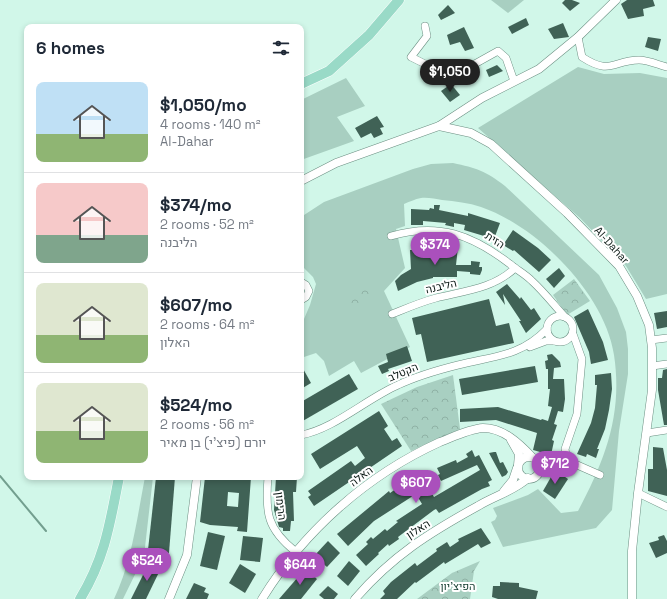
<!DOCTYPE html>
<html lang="en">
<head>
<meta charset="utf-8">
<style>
	:root { --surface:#fff; --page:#f2f2f3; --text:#1f2937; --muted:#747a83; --line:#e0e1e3; --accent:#aa50bc }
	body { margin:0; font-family:"Space Grotesk",Heebo,sans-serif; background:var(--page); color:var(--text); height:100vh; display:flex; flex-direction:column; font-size:15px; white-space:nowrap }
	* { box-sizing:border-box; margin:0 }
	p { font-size:13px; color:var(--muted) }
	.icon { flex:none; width:22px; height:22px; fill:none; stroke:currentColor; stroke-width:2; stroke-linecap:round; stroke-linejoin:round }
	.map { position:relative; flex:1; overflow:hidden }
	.panel { position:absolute; left:24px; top:24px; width:280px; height:456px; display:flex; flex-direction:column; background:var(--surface); border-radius:8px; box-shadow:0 2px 6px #0003 }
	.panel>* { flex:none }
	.price { position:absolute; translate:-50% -34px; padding:0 9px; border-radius:14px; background:var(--accent); color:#fff; font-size:13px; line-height:26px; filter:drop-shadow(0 1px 2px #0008) }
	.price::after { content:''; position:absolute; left:50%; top:24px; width:12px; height:9px; margin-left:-6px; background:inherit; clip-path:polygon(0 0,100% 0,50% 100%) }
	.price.selected { background:#222; color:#fff }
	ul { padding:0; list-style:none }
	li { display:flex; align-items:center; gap:12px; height:100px; padding:0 12px }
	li+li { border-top:1px solid var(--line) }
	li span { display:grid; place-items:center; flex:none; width:112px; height:80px; border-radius:8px; color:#555 }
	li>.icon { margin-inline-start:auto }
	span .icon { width:48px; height:48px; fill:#fffc; stroke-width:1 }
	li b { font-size:17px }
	h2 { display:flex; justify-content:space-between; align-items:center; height:48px; padding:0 12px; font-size:17px }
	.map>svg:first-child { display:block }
</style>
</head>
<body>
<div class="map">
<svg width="667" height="599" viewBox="0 0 667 599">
	<defs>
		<pattern id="forest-crowns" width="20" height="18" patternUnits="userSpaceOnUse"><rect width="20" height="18" fill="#a8cfc1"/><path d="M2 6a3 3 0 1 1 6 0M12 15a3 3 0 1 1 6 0" fill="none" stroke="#8fb1a5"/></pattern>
	</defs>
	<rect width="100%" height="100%" fill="#d1f7e9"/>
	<g fill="#a8cfc1">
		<path d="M491,0H524L508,13Z"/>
		<path d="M578,67L604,74L640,73L667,78V294L646,299L626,266L580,218L478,128Z"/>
		<path d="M346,78L365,106L337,117L354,141L301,160V100Z"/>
		<path d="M453,163C476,168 486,171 505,186L599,275L617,308L626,332L628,349V374L619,431L612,510L596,528L503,547L491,522L495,520L497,516L493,508L528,495L538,489L561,513L578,511C605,460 623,414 614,355C605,294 537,226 481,207C469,203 455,201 442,200C436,199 427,197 421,198C415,199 409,202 404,204L405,226L396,229L405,268L384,291L410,347L361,373L354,361L329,376L324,361L316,353L301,358V326L310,305L316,284L313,277L304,268L301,258V217L324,202L413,169L431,164Z"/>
		<path d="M145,477H153L144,556L123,599H114C132,561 137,518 145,477Z"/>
	</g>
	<g fill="url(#forest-crowns)">
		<path d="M574,279L590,301L567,315L553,295Z"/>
		<path d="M369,287L371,298L369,305L352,311L350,301H348L346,296Z"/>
		<path d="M453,375L460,429L411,451L381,404L417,387Z"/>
		<path d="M480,561L474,571L470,599H417L452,573Z"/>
	</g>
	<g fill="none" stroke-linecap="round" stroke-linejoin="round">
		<path stroke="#739f8f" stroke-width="2" d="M0,476L46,531"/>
	</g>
	<g fill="#406256" fill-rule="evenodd">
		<path d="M565,0H572L580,3L570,11L562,3Z"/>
		<path d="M627,0H653L655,6L643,9L644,16L628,19L621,4Z"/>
		<path d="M448,5L455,13L441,20L438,15Z"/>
		<path d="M526,18L529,25L512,34L508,27Z"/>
		<path d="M563,23L569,37L554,39L548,29Z"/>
		<path d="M464,27L474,48L465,51L460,42L450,45L447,35Z"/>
		<path d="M648,37L661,39L658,51L645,47Z"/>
		<path d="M497,65L503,71L489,77L486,70Z"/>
		<path d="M451,84L460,95L450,102L441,91Z"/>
		<path d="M377,116L384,127L380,128L383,134L374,138L371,133L361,138L355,128Z"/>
		<path d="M434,205H440L439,210L468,216V213L500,223L494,239L464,230L465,225L454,223V227L445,225L446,223L423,221V225H411V209L429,210L430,208L434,209Z"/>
		<path d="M513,230L538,248L551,260L539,272L514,250L513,251L503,245Z"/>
		<path d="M439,246L458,247L456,265H471V261L480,262L479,267H482V270L480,275L470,274V272L457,271V277H433V278L417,282L398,291L395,281L401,275L411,269L410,250L439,249Z"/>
		<path d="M559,268L565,276L554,288L546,279Z"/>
		<path d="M507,284L520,299L521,297L531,310L534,308L541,319L526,333L519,321H521L503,294L505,305L496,292Z"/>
		<path d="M489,299L496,326L509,323L514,343L427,362L421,334L416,335L412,318Z"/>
		<path d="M588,309L603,342L608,360L591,364L589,352L574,317Z"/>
		<path d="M667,311V327L657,329L654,313Z"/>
		<path d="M407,346L412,361L388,369L389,371L382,374L378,366L388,362L386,354Z"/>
		<path d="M552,354L560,362L561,367L554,368L553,379H564L565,399L563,412L558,411L554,424L557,425L552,440L554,441L551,455L533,450L537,433L496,420L460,422V409L498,407L541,420L542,419L548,421L552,407L548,406L550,389H548V369H546L545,361L548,360L547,355Z"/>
		<path d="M301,365L311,383L301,389Z"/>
		<path d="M535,366L538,382L462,395L459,379Z"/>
		<path d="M667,369V425H664L658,390V378H662L663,370Z"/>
		<path d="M611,373L612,389L609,410L605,429L597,449H599L596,458L587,454L586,457L577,454L591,423L595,408L597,385H595V375Z"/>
		<path d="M349,374L358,389L301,422V402Z"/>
		<path d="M379,411L388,426L384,429L392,441L397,438L402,446L314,506L308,497L311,495L308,491L351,461L355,466L365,458L357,446L320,469L311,454Z"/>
		<path d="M653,447L663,448L667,470V496L648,491V469H653Z"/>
		<path d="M472,450L475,457L479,455L492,480L488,482L490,486L482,489L439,513L436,509L434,510L398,537L399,539L389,546L388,544L378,553L379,554L366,566L356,555L368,544L366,542L371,537L373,539L385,529L387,531L398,522L396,521L422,504L416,494L374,521L348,546L337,534L383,496L389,491L390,493L424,470L433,484L428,487L434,497L480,470L477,465L441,481L438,475L440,474L437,468L456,460L457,463L468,457L466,454Z"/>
		<path d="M494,452H496L500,463L503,462L508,472L506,475L502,477L489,453Z"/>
		<path d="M555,470L568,479L555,499L543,491Z"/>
		<path d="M156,477H175L169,553L148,550Z"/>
		<path d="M205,477H251L247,532L237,531L238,527L210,525L200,522ZM228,492L239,493L238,507L227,506Z"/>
		<path d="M276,477H297L296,492H293L294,521H291L290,531H283V528L279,527L274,510Z"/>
		<path d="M481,528L491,543L481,548L478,544L445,564L444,562L416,583L415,582L397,599H380L385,594L383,591L391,582L415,563L417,566L437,551L436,549L447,542L450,547L459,541L458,539Z"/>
		<path d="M208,532L225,536L217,570L200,566Z"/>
		<path d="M664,535L667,541V553L656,558L649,543L659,540L658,537Z"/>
		<path d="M243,536L263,538L260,562L240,560Z"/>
		<path d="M328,541L340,553L327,567L314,556Z"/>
		<path d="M349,561L360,571L348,586L337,576Z"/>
		<path d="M149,563L161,568L146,599H131Z"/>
		<path d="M240,564L256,574L245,593L229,583Z"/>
		<path d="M305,569L317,579L301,599H279Z"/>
		<path d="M500,582L519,583V587L538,591L536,599H498L492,597L493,586H500Z"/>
		<path d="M194,583L206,588L204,592L209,594L207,599H186Z"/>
		<path d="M328,586L338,594L334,599H324L319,595Z"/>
	</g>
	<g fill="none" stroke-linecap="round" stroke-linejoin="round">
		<defs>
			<g id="minor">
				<path d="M425,26L427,36L411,57L431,67L455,75L498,51L506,58L514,81"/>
				<path d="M578,37L582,57C611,76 613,60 639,60C648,60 659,65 667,67"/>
				<path d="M391,236C439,222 472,235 510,264C517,270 525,274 532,281C544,292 554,305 565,317"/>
				<path d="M301,282L306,285L309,291L306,297L301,300"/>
				<path d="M392,314C407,308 421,302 436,298C464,291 493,289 515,268"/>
				<circle cx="560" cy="329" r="13"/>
				<path d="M573,334L582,359L577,414L565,449L566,455L575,464L600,475"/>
				<path d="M651,340L667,338"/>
				<path d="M530,347L546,341H553"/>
				<path d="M652,366L667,364"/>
				<path d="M647,433L667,430"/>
				<path d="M301,435C334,429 366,399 398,385C417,376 438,370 458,365C493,356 520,357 547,329"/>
				<path d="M268,477C265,513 267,529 296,552"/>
				<path d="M638,493L667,507"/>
			</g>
			<g id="tertiary">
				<path d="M439,126L482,98L539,69L578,37L616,0"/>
				<path d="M301,181L336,163L439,126L471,133L491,144L567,213L619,266L637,296L649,325L652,348V390L638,493L632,551V599"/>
				<path d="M511,440L519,454L518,465"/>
				<circle cx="529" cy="468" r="11"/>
				<path d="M504,491L513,480L517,468"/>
				<path d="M169,599L187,555L197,477"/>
				<path d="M262,599C304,531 367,475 440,442C453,437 469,429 483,428C503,428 519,443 532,457"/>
				<path d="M355,599C392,556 429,533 478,506C494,496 514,491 528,478"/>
			</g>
			<g id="primary">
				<path d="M301,84L329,71L369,35L399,0"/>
				<path d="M80,599C105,558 110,523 119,477"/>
			</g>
		</defs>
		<use href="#minor" stroke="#6b8f82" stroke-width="8"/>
		<use href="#tertiary" stroke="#6b8f82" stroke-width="9"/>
		<use href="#primary" stroke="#fff" stroke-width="11"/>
		<use href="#minor" stroke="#fff" stroke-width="7"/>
		<use href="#tertiary" stroke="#fff" stroke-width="8"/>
		<use href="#primary" stroke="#99dac7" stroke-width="10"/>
	</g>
	<g text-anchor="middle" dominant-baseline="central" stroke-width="4" stroke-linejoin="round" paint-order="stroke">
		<g font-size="11" fill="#091713" stroke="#fff">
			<text transform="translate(495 240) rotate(33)">הזית</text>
			<text transform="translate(612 245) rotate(48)">Al-Dahar</text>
			<text transform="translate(441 286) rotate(-13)">הליבנה</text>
			<text transform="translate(403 372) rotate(-23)">הקטלב</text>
			<text transform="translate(361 476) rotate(-37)">האלה</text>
			<text transform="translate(281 506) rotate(83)">הרימון</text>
			<text transform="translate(418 529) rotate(-32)">האלון</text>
		</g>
		<g font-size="11" fill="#133b2f" stroke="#fff">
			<text x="458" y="586">הפיצ'יון</text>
		</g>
	</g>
</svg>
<b class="price selected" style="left:450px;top:93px">$1,050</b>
<b class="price" style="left:435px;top:266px">$374</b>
<b class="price" style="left:555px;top:485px">$712</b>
<b class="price" style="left:416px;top:504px">$607</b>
<b class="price" style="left:147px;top:582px">$524</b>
<b class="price" style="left:300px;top:586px">$644</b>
<section class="panel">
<h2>6 homes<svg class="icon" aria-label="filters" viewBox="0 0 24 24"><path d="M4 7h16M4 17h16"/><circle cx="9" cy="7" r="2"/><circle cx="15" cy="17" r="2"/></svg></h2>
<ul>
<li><span style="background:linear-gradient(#bfe0f5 65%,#8fb573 0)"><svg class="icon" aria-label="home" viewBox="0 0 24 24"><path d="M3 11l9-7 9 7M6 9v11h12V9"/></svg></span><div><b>$1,050/mo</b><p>4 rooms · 140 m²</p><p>Al-Dahar</p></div></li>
<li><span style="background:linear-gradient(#f6c9c9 65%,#7fa58c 0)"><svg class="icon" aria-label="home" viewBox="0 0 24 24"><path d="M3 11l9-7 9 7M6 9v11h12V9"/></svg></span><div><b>$374/mo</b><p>2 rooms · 52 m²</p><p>הליבנה</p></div></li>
<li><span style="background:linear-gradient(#dfe7d0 65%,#8fb573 0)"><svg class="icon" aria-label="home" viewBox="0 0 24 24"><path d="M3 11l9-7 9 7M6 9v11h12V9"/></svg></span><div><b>$607/mo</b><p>2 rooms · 64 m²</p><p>האלון</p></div></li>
<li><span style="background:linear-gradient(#dfe7d0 60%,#8fb573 0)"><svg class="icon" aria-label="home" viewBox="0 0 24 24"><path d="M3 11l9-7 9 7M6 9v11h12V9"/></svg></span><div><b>$524/mo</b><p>2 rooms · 56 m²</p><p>יורם (פיצ'י) בן מאיר</p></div></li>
</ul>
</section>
</div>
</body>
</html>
